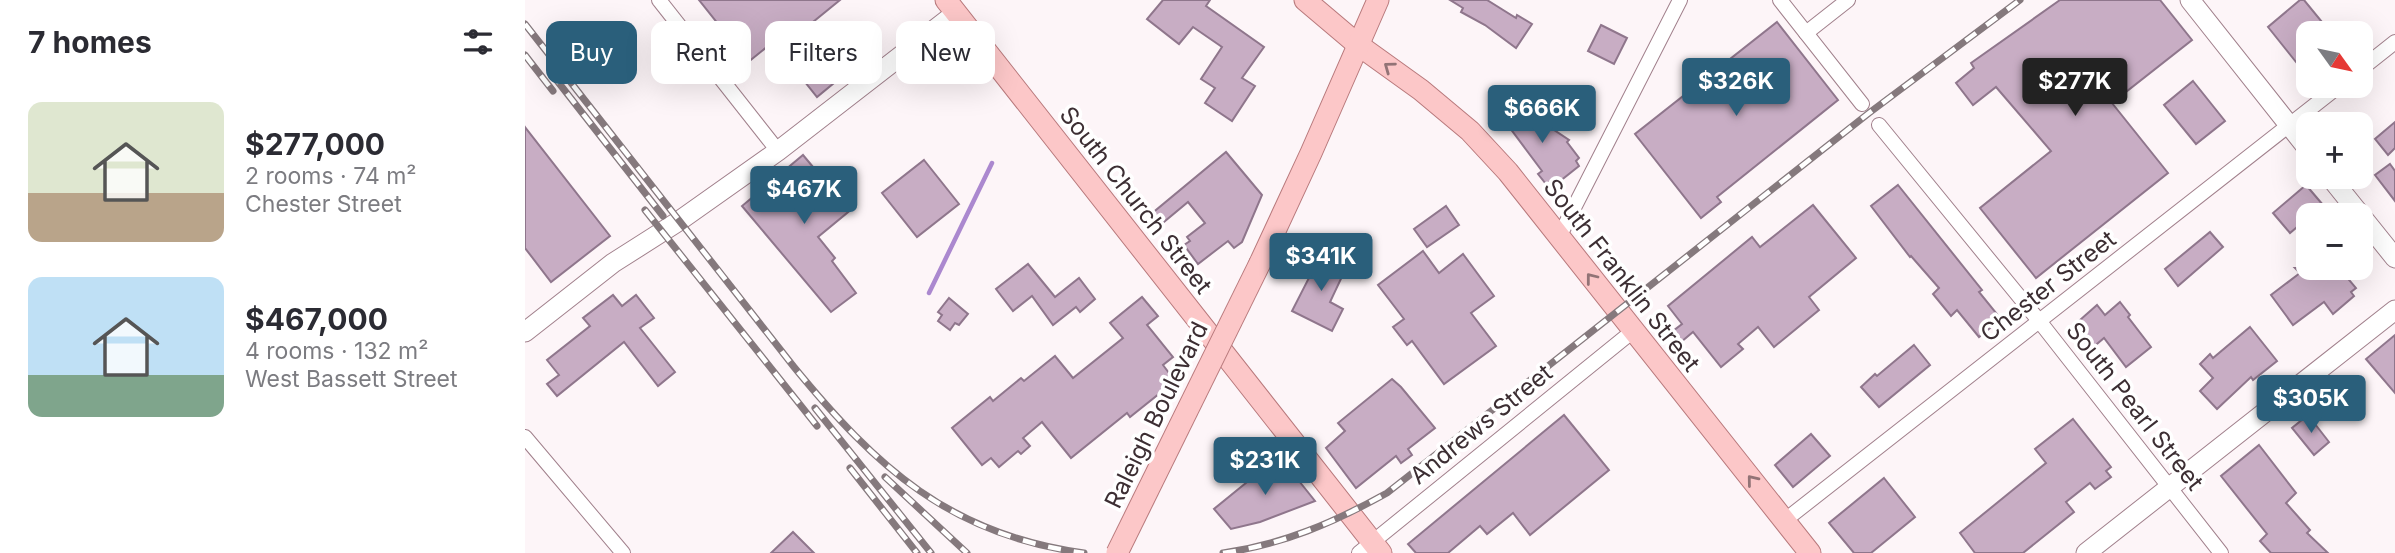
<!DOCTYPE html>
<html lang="en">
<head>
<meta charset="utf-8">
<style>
	:root { --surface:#fff; --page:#f7f7f7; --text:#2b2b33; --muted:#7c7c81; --accent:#2a5f7b }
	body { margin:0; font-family:Inter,sans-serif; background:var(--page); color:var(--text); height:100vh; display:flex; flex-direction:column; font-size:26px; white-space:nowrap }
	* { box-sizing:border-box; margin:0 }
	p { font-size:23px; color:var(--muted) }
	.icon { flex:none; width:38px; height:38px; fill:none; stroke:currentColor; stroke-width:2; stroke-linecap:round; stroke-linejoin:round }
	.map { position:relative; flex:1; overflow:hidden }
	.drawer { display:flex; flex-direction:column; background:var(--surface); width:525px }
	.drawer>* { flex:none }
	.guide { position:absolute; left:21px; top:21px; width:665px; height:63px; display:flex; gap:14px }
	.needle { width:46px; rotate:123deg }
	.controls { position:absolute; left:1771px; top:21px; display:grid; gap:14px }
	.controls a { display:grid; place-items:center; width:77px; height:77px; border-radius:14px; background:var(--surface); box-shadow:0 7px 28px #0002; font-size:35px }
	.price { position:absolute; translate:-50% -60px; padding:0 16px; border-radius:7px; background:var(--accent); color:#fff; font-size:23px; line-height:46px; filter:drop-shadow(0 2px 4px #0008) }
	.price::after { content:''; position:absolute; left:50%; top:42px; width:21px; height:16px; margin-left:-10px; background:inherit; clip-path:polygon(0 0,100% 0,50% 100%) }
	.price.active { background:#222; color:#fff }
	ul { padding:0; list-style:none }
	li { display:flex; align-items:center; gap:21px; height:175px; padding:0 28px }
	li span { display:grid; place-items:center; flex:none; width:196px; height:140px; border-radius:14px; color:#555 }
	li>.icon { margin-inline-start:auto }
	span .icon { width:84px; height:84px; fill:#fffc; stroke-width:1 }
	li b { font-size:30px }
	h2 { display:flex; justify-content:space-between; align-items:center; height:84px; padding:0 28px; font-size:30px }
	.chip { padding:0 24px; border-radius:14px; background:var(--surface); box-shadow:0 7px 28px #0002; font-size:24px; line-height:63px }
	.chip.active { background:var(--accent); color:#fff }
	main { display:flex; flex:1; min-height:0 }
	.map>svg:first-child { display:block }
</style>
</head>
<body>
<main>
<section class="drawer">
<h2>7 homes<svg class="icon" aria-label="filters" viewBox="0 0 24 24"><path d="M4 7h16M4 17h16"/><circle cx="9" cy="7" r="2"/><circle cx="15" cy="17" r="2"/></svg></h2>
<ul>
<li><span style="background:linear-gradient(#dfe7d0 65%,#b9a48a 0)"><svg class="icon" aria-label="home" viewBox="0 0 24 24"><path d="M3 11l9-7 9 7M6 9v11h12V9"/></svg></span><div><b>$277,000</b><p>2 rooms · 74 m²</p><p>Chester Street</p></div></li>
<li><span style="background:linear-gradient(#bfe0f5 70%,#7fa58c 0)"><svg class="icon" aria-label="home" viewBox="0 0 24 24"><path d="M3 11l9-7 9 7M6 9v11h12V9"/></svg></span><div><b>$467,000</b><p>4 rooms · 132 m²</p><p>West Bassett Street</p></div></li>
</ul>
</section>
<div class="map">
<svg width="1870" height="553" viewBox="0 0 1870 553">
	<rect width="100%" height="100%" fill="#fdf5f8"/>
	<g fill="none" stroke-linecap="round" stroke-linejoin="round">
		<path stroke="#ab88cf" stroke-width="4.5" d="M404,293L467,163"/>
	</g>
	<g fill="#c8adc4" stroke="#8f768c" stroke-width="2">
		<path d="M174,0H315L277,31L315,78L292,97L248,42L217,67L203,50L209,44Z"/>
		<path d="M638,0H685L681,6L739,47L717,78L730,86L707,121L680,103L690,88L676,79L697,47L668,27L654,44L622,19Z"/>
		<path d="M925,0H962L991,18L992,15L1007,24L991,48L960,25L936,12L938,8Z"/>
		<path d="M1535,0H1635L1667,40L1587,103L1643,173L1511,278L1455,208L1526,151L1471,87L1448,105L1431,83L1449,68L1446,63Z"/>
		<path d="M1775,0H1779L1806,33H1783V77L1743,27Z"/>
		<path d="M1252,22L1313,100L1192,197L1196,202L1176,218L1110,134Z"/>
		<path d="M1076,25L1102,38L1089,64L1063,51Z"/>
		<path d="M1668,81L1700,121L1671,144L1639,105Z"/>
		<path d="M987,102L1044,140L1042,142L1054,158L1051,161L1054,166L1025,189L1013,174L1017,171L973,112Z"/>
		<path d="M1870,122V148L1863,155L1850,139Z"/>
		<path d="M0,127L85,236L26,282L0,248Z"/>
		<path d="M701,152L737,195L717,242L709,248L703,241L673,264L659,245L665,241L662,237L680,223L663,202L634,226L625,215Z"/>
		<path d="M278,155L293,173L296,170L328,208L293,237L310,258L307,261L331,293L306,312L217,206Z"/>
		<path d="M399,160L434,204L392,237L357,193Z"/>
		<path d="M1865,164L1870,171V201L1850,175Z"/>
		<path d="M1373,185L1457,290L1454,292L1476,319L1454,337L1432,310L1426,316L1408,294L1414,288L1386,256L1385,257L1346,206Z"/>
		<path d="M1781,185L1798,205L1765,233L1748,213Z"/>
		<path d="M1288,205L1331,258L1284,297L1294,310L1249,347L1233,327L1213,344L1218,349L1196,367L1168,332L1156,342L1148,331L1157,324L1143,306L1227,237L1235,247Z"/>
		<path d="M921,206L934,225L902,247L889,229Z"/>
		<path d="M1685,232L1698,247L1653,286L1640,269Z"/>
		<path d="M898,251L914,273L938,254L969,296L946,313L971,346L919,384L887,341L882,345L868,327L879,319L853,285Z"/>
		<path d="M799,255L822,266L805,302L818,309L807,331L767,311L787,272L785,270L791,258L796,261Z"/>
		<path d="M503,264L530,297L554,278L570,299L555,312L551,307L528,325L507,296L488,311L471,289Z"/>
		<path d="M1770,268H1814L1831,288L1826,292L1829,296L1808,314L1799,302L1768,325L1746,295L1775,273Z"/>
		<path d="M88,295L97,306L111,295L129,318L115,328L150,372L133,386L99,342L32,396L22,384L34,375L22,360L65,326L58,318Z"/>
		<path d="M617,297L633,316L622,325L648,357L638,365L650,381L605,417L602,413L546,458L517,422L498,438L505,446L496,454L493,451L474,467L466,458L457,465L427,428L465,397L468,401L496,378L499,381L530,356L548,378L598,338L585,323Z"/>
		<path d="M424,298L443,314L434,325L430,323L425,330L413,321L417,315L413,312Z"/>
		<path d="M1595,302L1605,315L1603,317L1626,347L1601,367L1579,338L1566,349L1547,327L1572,305L1580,315Z"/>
		<path d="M1725,327L1752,361L1728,380L1726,377L1692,409L1675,391L1688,378L1675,364L1685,354L1688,358Z"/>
		<path d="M1870,335V393L1841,359Z"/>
		<path d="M1389,345L1405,365L1354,407L1336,387L1350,374L1352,376Z"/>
		<path d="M867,379L876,387L910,428L883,449L887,455L876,463L871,456L831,488L801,448L820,431L813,423Z"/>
		<path d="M1039,415L1084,470L1005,535L988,513L962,534L955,526L923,553H891L883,544Z"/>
		<path d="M1783,415L1804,442L1789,455L1767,428Z"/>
		<path d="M1548,419L1586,467L1581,471L1586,477L1570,489L1565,483L1541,502L1549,512L1498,553H1450L1435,533L1521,463L1510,449Z"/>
		<path d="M1286,434L1305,456L1268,487L1250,465Z"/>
		<path d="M1734,445L1771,493L1761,503L1785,530L1782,533L1803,553H1746L1735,541L1742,534L1696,476Z"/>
		<path d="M754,456L790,501L735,522L706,529L689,509Z"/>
		<path d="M1359,478L1390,517L1346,553H1329L1304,523Z"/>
		<path d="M268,532L289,553H246Z"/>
	</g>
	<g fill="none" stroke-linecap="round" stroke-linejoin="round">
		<defs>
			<g id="street">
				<path d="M134,0L253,151"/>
				<path d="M1255,0L1337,104"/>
				<path d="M1281,33L1323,0"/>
				<path d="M1836,69L1870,42"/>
				<path d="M1354,125L1515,322L1696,553"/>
				<path d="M1034,237L1155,0"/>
				<path d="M0,437L98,553"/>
				<path d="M1259,521L1814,86"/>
				<path d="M834,553L1108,331"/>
			</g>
			<g id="secondary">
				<path d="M1665,0L1783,149"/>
				<path d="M1805,177L1870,258"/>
				<path d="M0,332L88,263L154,221L253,151L431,13"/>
				<path d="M1561,553L1870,310"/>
			</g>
			<g id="primary">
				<path d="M421,0L856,553"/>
				<path d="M780,0L832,44L896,90L945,131L983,172L1285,553"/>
				<path d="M735,263L786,153L853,0"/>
			</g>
		</defs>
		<use href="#street" stroke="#a1808c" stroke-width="16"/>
		<use href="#secondary" stroke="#a1808c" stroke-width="21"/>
		<use href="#primary" stroke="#b8797c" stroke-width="23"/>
		<use href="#street" stroke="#fff" stroke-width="14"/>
		<use href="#secondary" stroke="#fff" stroke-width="19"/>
		<use href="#primary" stroke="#fcc7c8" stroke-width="21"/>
		<defs>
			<g id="rail">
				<path d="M0,24L269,367C351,467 425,535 559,553"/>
				<path d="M0,55L28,91"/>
				<path d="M26,73L138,216"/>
				<path d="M120,210L292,426"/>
				<path d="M290,408L406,553"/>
				<path d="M325,468L392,553"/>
				<path d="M360,477L442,553"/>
				<path d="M698,553C759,544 808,523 862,493L1344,113L1495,0"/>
			</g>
		</defs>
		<use href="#rail" stroke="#85797d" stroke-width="7"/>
		<use href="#rail" stroke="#fff" stroke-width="4.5" stroke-dasharray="13" stroke-linecap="butt"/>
		<defs>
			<path id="primary-bridge" d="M592,553L735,263"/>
		</defs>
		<use href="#primary-bridge" stroke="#b8797c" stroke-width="23" stroke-linecap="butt"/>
		<use href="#primary-bridge" stroke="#fcc7c8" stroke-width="21"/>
	</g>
	<defs><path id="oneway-chevron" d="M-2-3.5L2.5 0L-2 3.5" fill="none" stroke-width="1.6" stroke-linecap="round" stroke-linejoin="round" transform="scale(1.75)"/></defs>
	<g stroke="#927376">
		<use href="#oneway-chevron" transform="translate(864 67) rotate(-144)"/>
		<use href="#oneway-chevron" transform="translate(1066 278) rotate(-128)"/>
		<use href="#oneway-chevron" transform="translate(1227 480) rotate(-129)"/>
	</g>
	<g text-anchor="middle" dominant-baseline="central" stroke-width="7" stroke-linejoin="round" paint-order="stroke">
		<g font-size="24" fill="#3c2e33" stroke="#fff">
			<text transform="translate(611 200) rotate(52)">South Church Street</text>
			<text transform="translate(1097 275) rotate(52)">South Franklin Street</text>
			<text transform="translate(1523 286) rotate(-38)">Chester Street</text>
			<text transform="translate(1610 406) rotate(52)">South Pearl Street</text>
			<text transform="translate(631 415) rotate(-64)">Raleigh Boulevard</text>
			<text transform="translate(956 424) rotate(-39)">Andrews Street</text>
		</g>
	</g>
</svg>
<div class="controls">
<a><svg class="needle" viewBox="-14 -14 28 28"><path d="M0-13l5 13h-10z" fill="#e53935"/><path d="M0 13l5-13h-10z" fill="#7c7c81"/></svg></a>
<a>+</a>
<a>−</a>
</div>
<b class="price" style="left:1211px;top:118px">$326K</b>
<b class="price active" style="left:1550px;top:118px">$277K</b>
<b class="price" style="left:1017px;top:145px">$666K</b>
<b class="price" style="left:279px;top:226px">$467K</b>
<b class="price" style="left:796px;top:293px">$341K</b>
<b class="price" style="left:1786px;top:435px">$305K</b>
<b class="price" style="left:740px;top:497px">$231K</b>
<div class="guide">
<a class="chip active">Buy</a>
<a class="chip">Rent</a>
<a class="chip">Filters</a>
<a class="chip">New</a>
</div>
</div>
</main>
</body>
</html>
